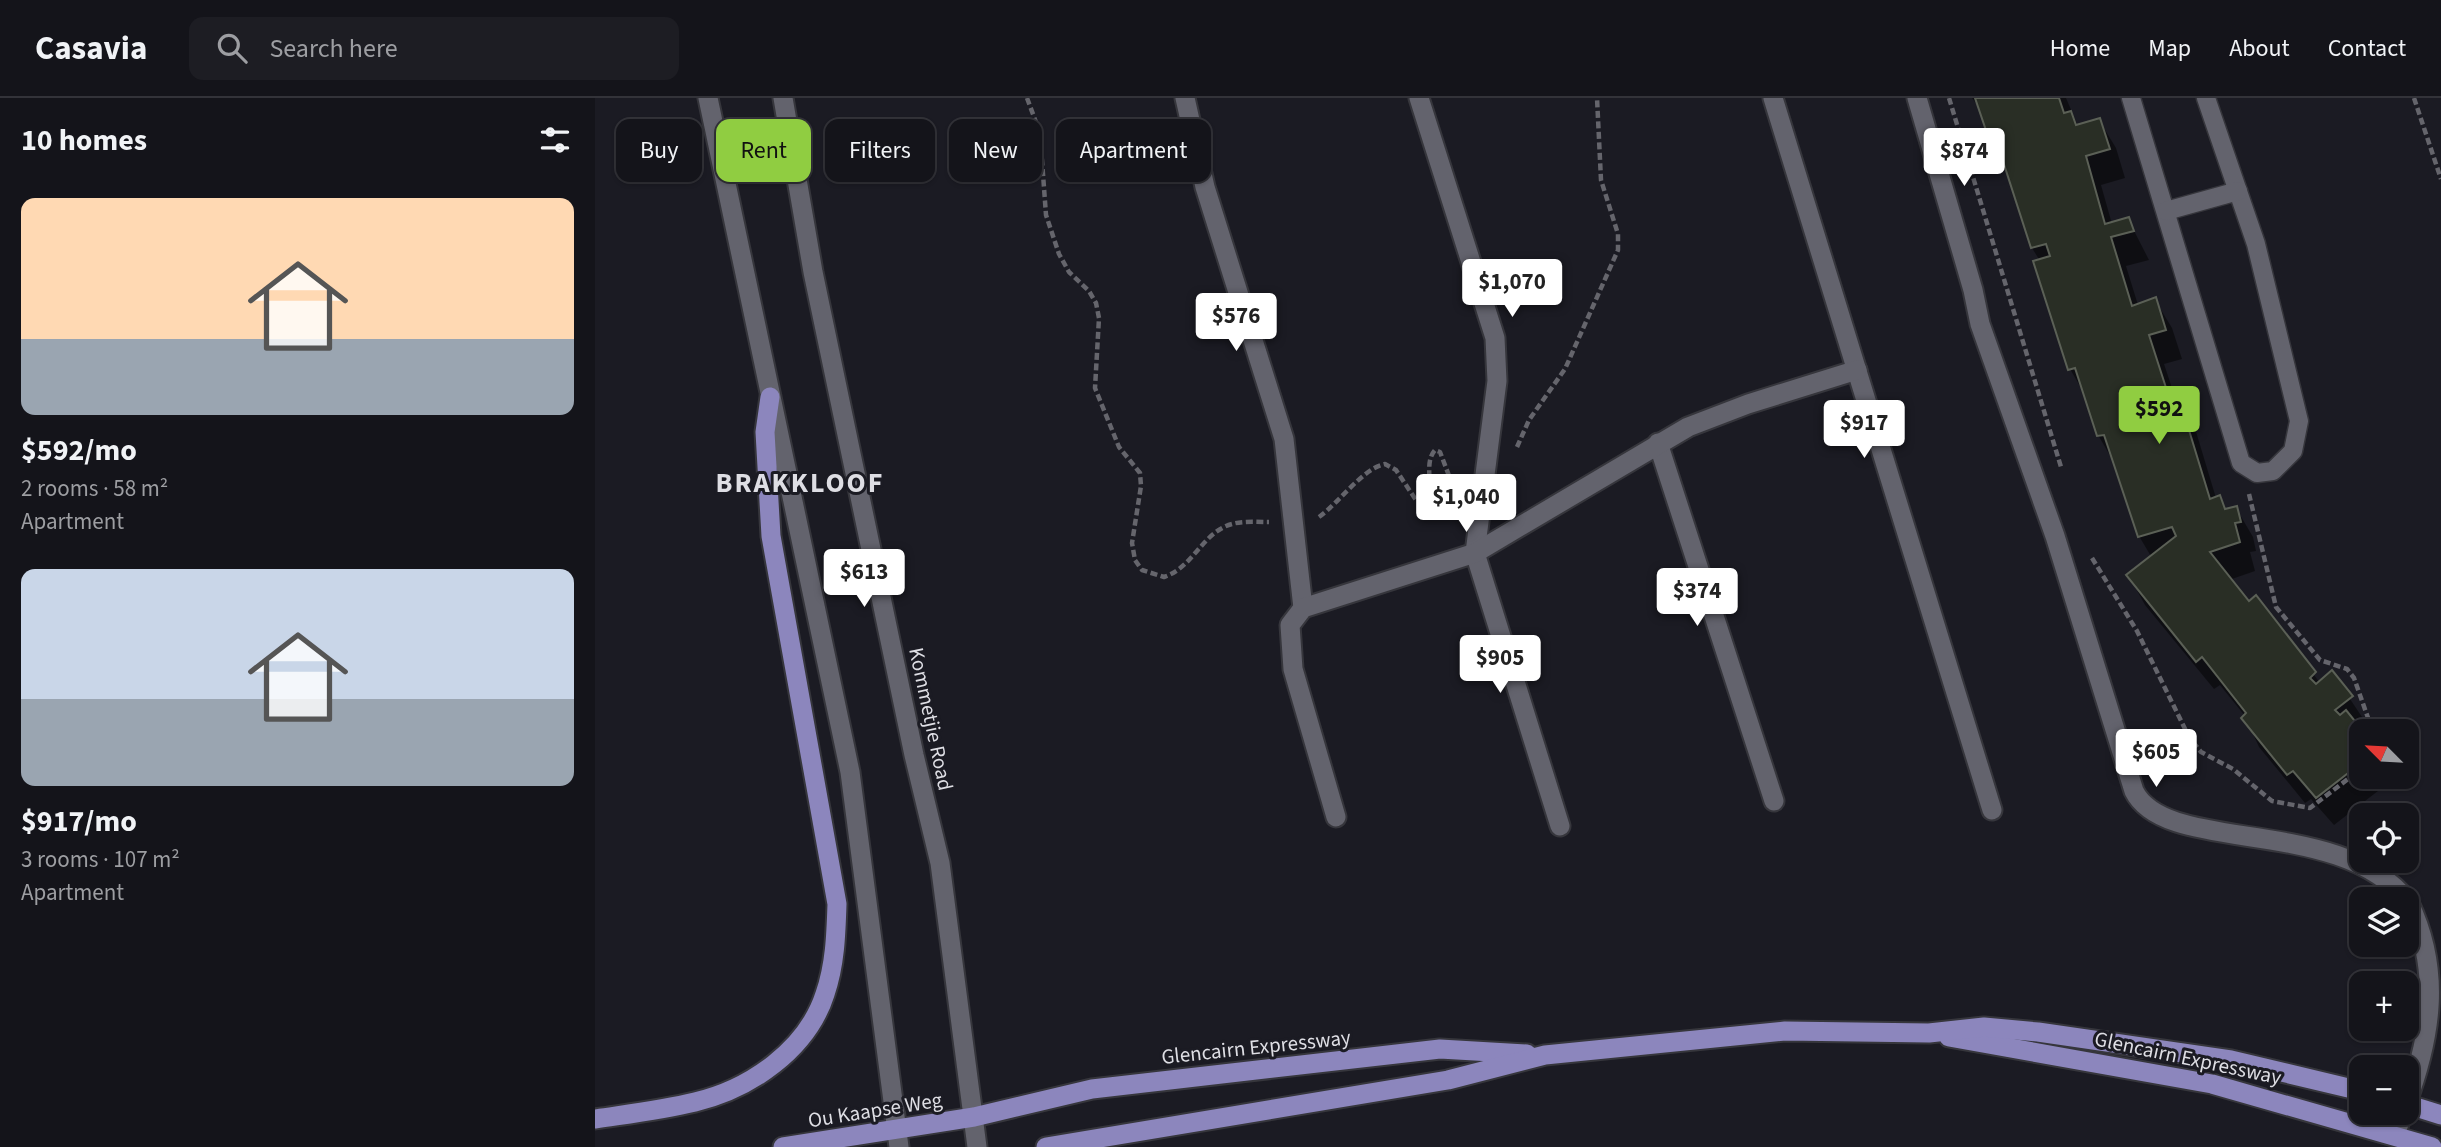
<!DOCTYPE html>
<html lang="en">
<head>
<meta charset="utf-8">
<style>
	:root { --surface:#14141a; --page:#1d1d23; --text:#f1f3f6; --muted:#9d9ea2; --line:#333339; --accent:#90cd41 }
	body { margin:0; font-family:"Source Sans 3",sans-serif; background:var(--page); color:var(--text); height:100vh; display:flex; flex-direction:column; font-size:26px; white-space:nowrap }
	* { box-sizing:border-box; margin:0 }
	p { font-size:23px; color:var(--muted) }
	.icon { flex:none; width:38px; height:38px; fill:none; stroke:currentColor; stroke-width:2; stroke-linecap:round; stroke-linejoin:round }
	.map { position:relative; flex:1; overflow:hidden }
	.details { display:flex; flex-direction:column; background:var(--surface); width:595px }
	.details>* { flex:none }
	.guide { position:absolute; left:21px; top:21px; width:665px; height:63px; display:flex; gap:14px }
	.needle { width:46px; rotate:294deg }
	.tools { position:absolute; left:1754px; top:621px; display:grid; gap:14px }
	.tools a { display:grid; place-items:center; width:70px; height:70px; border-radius:14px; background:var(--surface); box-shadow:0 2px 5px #0004,0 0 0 2px var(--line); font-size:35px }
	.price { position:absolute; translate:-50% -60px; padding:0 16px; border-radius:7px; background:#fff; color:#222; font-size:23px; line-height:46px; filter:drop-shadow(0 2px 4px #0008) }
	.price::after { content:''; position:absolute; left:50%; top:42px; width:21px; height:16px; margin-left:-10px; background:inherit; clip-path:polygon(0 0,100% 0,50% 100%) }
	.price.selected { background:var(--accent); color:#111 }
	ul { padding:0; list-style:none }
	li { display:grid; align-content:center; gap:14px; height:371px; padding:0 21px }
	li span { display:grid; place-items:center; height:217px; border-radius:14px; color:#555 }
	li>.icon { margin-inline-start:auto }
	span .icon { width:126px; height:126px; fill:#fffc; stroke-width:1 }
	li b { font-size:30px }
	h2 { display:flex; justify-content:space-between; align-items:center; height:84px; padding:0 21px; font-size:30px }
	.chip { padding:0 24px; border-radius:14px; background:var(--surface); box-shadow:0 2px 5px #0004,0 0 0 2px var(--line); font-size:24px; line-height:63px }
	.chip.selected { background:var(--accent); color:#111 }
	header { display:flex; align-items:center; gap:42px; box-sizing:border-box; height:98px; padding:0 35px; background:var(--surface); border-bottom:2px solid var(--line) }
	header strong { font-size:33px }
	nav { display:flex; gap:38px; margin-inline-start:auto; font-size:24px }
	.search { width:490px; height:63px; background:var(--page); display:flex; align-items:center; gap:18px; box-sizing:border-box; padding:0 24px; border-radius:14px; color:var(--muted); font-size:26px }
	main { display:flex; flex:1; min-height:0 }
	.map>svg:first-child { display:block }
</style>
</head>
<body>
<header>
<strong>Casavia</strong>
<div class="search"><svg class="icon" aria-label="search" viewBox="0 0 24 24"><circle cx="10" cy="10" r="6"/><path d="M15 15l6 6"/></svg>Search here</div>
<nav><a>Home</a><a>Map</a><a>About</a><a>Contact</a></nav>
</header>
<main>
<section class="details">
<h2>10 homes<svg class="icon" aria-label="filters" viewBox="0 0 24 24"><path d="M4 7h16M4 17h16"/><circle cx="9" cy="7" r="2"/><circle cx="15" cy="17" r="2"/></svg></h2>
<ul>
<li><span style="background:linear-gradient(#ffd9b3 65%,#9aa5b1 0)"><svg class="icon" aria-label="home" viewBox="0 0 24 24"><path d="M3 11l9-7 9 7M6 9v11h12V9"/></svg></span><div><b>$592/mo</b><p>2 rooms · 58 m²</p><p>Apartment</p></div></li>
<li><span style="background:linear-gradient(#c9d6e8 60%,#9aa5b1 0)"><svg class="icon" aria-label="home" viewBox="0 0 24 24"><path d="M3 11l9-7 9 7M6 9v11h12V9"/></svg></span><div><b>$917/mo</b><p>3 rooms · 107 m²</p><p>Apartment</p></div></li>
</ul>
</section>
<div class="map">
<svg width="1846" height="1049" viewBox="0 0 1846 1049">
	<rect width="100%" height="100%" fill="#1b1b23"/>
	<path fill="#0007" d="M1377,0H1471L1483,28L1504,22L1521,50L1530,80L1506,87L1517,126L1533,121L1554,162L1531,168L1543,207L1560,202L1577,230L1587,261L1569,266L1580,299L1599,327L1621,400L1624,399L1632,412L1641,410L1658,439L1661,453L1655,454L1660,473L1634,482L1653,506L1661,500L1725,585L1737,574L1773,628L1766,634V679H1787L1792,686L1739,727L1716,701L1710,705L1664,649L1650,618L1625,587L1619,591L1550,507L1534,478L1557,460L1544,438L1520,366L1503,337L1492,300L1475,271L1445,163L1437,150L1414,77L1398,49L1386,12Z"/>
	<path fill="#292e25" stroke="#5b6056" stroke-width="2" d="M1380,0H1464L1469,15L1476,13L1481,27L1505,20L1515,51L1491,58L1510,126L1534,119L1539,133L1516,139L1537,208L1561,199L1571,232L1554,237L1574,299L1583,296L1615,401L1625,397L1630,411L1642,408L1646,424L1640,425L1645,444L1615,454L1654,503L1661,497L1721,574L1715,580L1721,586L1737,572L1758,598L1740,612L1745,617L1751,612L1768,633L1763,637L1766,642V665L1721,700L1698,673L1692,677L1646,620L1651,615L1607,559L1601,564L1531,477L1581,438L1577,429L1543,439L1509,337L1502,338L1480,270L1473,272L1438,163L1455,158L1451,146L1436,150L1404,51L1397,50Z"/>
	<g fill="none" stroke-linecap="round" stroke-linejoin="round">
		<defs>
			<g id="service">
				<path d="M1536,0L1646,365L1662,375L1678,373L1698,353L1704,323L1661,146L1611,0"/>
				<path d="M1571,113L1643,93"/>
			</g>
			<g id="minor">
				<path d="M590,0L610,89L689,341L708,510"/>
				<path d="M824,0L900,240L902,283L880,455L965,728"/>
				<path d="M1178,0L1397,712"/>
				<path d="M1322,0L1378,192L1385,226L1460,438L1539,693C1571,758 1747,716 1814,805C1846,872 1837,936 1811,1006"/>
				<path d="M1063,345L1179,703"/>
				<path d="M741,719L698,571L695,527L708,510L880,455L1093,329L1153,306L1262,272"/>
				<path d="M1800,1036L1808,1015"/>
			</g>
			<g id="secondary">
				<path d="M113,0L255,674L304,1049"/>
				<path d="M188,0L218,174L319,657L345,765L382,1049"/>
			</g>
			<g id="primary">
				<path d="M1354,939L1617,986L1837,1049"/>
				<path d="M1811,1006L1846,1017"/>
				<path d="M0,1021C33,1016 67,1012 100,1004C155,991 212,952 230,896C240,867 241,837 242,806L176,438L170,334L175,299"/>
				<path d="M188,1049L379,1019L497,991L845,951L932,956"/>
				<path d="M451,1049L853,982L950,957L1190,933L1334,935L1389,929L1443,934L1636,962L1766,993"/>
			</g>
		</defs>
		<use href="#service" stroke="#36363c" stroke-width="21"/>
		<use href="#minor" stroke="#36363c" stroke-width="23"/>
		<use href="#secondary" stroke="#36363c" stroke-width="23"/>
		<use href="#primary" stroke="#36363c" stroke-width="23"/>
		<g stroke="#65656c" stroke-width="4.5" stroke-dasharray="7 3.5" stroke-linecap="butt">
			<path d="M432,0L445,35L451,117L464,156L474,174L494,193L501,205L504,220L500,290L524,349L545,375L546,388L537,445L540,462L547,472L569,479C596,470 605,441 629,429C643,422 659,424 674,424"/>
			<path d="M1354,0L1466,369"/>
			<path d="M1819,0L1846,81"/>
			<path d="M922,349L934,322L970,271L1023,152V136L1006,82L1002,0"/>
			<path d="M1654,396L1681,509L1725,562L1752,571L1759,580L1778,634"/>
			<path d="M724,419C744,405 768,370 790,366L801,372L821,402L833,401C838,386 829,364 840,352L845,354L856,383L864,390"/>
			<path d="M1497,460L1542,533L1594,639L1606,654L1638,671L1677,703L1715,710L1766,671"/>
		</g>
		<use href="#service" stroke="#63636d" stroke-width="18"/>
		<use href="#minor" stroke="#63636d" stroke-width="19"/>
		<use href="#secondary" stroke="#63636d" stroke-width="19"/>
		<use href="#primary" stroke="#8c86bd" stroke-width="19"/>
	</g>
	<g text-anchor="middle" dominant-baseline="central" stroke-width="6" stroke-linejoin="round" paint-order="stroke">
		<g font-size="21" fill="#dedee4" stroke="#1b1b23">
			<text transform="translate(336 621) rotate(78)">Kommetjie Road</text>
			<text transform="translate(661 949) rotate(-6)">Glencairn Expressway</text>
			<text transform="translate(1593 960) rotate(12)">Glencairn Expressway</text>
			<text transform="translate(280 1012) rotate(-9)">Ou Kaapse Weg</text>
		</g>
		<g font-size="28" font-weight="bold" letter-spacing="2" fill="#dedee4" stroke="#1b1b23">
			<text x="205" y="385">BRAKKLOOF</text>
		</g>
	</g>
</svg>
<div class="tools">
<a><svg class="needle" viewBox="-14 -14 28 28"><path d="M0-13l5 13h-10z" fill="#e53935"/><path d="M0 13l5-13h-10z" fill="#9d9ea2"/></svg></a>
<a><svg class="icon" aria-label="locate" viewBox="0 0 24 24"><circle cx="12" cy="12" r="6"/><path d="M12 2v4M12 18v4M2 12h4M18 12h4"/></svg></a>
<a><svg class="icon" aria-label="layers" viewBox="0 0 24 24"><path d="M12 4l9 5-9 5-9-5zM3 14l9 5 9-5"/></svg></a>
<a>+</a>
<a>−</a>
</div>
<b class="price" style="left:1369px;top:90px">$874</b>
<b class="price" style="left:917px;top:221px">$1,070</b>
<b class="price" style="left:641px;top:255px">$576</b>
<b class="price selected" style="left:1564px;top:348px">$592</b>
<b class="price" style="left:1269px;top:362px">$917</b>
<b class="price" style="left:871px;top:436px">$1,040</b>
<b class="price" style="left:269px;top:511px">$613</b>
<b class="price" style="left:1102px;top:530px">$374</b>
<b class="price" style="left:905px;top:597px">$905</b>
<b class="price" style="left:1561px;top:691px">$605</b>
<div class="guide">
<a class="chip">Buy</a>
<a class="chip selected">Rent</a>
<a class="chip">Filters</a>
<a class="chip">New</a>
<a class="chip">Apartment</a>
</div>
</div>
</main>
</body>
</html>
